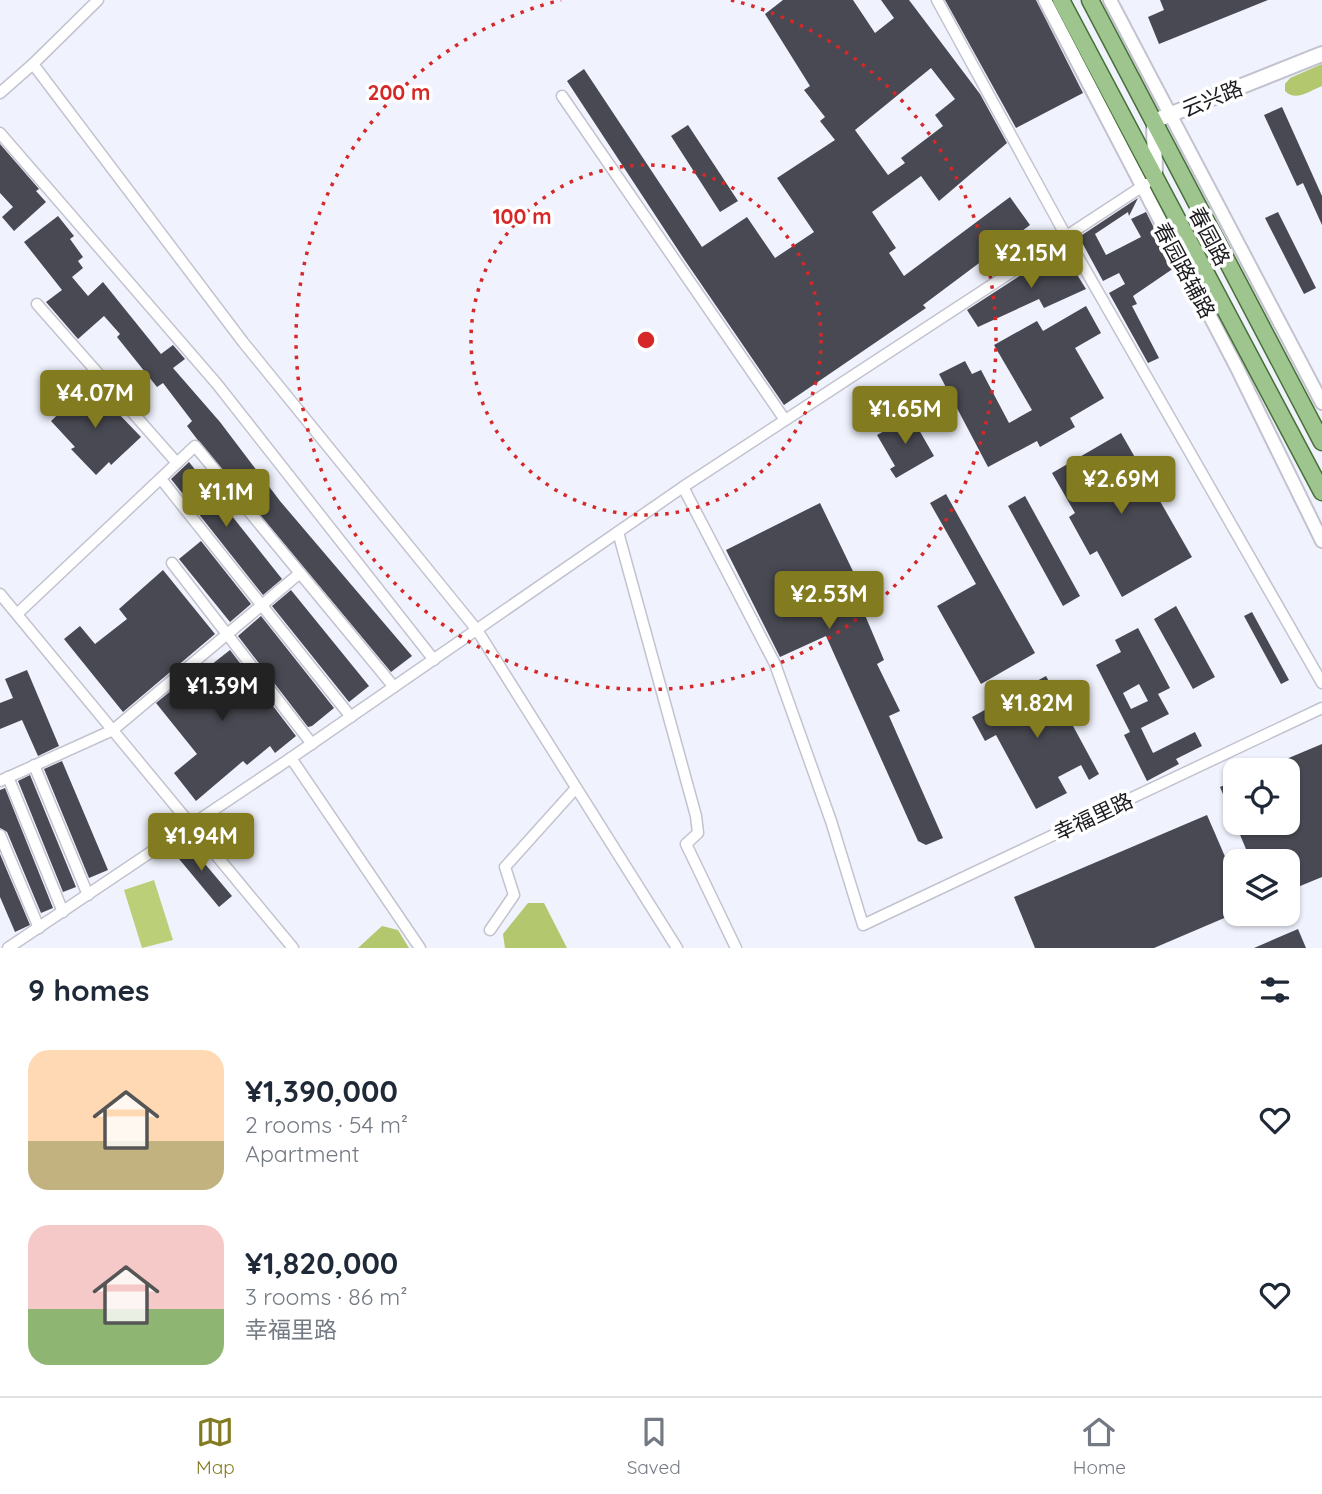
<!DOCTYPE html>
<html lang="en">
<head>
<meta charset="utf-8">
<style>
	:root { --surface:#fff; --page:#f6f6f7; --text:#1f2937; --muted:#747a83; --line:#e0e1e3; --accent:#837b20 }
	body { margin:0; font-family:Quicksand,"Noto Sans SC",sans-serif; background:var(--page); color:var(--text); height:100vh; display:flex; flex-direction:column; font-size:26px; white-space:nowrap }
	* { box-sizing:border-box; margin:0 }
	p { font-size:23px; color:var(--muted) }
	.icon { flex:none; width:38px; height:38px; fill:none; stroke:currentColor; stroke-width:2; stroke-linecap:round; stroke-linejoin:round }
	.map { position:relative; height:948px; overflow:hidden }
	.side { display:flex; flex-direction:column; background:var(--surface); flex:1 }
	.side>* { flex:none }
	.fabs { position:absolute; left:1223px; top:758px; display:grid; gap:14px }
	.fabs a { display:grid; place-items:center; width:77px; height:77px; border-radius:14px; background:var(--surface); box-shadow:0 2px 5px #0004; font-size:35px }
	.price { position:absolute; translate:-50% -60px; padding:0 16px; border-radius:7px; background:var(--accent); color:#fff; font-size:23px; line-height:46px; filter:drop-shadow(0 2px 4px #0008) }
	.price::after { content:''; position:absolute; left:50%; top:42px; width:21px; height:16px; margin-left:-10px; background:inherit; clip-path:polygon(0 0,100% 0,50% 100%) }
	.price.active { background:#222; color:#fff }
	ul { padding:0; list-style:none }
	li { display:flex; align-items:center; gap:21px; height:175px; padding:0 28px }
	li span { display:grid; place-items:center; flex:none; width:196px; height:140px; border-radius:21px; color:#555 }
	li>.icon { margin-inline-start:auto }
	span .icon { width:84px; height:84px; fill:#fffc; stroke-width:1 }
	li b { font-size:30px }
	h2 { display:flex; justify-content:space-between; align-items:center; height:84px; padding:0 28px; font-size:30px }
	.tabs { display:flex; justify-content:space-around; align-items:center; height:98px; border-top:2px solid var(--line); background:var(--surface); font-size:19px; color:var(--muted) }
	.tabs a { display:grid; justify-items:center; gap:4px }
	.tabs .active { color:var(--accent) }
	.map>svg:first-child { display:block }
</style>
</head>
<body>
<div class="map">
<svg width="1322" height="948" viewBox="0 0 1322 948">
	<rect width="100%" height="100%" fill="#f0f2fd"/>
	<path fill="#bbcf78" d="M154,880L173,940L142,948L124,890Z"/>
	<g fill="#b3c76e">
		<path d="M1322,64V86C1309,91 1296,102 1285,91V84L1290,78Z"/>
		<path d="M528,903H544L567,948H505L503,934Z"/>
		<path d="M382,926L398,930L409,948H358Z"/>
	</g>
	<g fill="#484952" fill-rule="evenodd">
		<path d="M783,0H853L875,33L894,18L881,0H909L980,94L1007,143L939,201L921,176L872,212L896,248L889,253L904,276L1010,197L1030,225L923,305L926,308L784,405L684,259L567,81L584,69L702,247L747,217L775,258L814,232L777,178L835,140L820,121L825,117L804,90L810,86L765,14ZM931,68L955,99L935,115L943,126L901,158L905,163L888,175L855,130Z"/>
		<path d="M945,0H1036L1083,93L1016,128Z"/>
		<path d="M1160,0H1268L1159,44L1148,17L1164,10Z"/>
		<path d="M1282,107L1322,196V225L1303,183L1297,186L1264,115Z"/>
		<path d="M688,125L738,201L720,212L671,136Z"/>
		<path d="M0,144L39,189L36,191L46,202L14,231L2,217L13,207L0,193Z"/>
		<path d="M1138,198L1129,216L1128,212L1095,234L1106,255L1141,237L1131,219L1146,212L1174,268L1133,296L1137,304L1132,306L1159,358L1148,363L1109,293L1125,284L1119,273L1103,281L1079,237Z"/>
		<path d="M1278,212L1316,288L1304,294L1265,218Z"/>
		<path d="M58,216L74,236L70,239L83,257L78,261L83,268L72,277L88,296L103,282L161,354L173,345L185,359L173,368L220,422L280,501L412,656L391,672L197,439L187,426L192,421L163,383L157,387L117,337L120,334L104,316L78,339L46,302L62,290L24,242Z"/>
		<path d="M1061,249L1086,289L1044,308L1039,299L978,327L967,310Z"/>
		<path d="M1086,306L1101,333L1075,348L1104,398L1070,418L1075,427L1040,447L1037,441L988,467L939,374L965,361L972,374L981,370L1009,423L1032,410L994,345L1037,321L1043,331Z"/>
		<path d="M90,384L141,437L111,465L109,462L96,475L71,449L75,447L51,421Z"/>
		<path d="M911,416L934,456L896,478L890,469L895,466L877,435Z"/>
		<path d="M1121,433L1192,557L1122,597L1097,551L1090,555L1069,517L1075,513L1052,473Z"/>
		<path d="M189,462L282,579L263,595L171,479Z"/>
		<path d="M946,494L1035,653L981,684L937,606L976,584L930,503Z"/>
		<path d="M1025,496L1080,596L1063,606L1008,506Z"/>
		<path d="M820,503L863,592L856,594L884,660L877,664L900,711L889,716L943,838L926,845L918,841L826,636L780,657L726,550Z"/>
		<path d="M201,541L251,604L230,622L179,559Z"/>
		<path d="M163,570L215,634L123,712L64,639L80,626L95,644L127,619L119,609Z"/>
		<path d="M291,590L369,686L349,702L272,606Z"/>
		<path d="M1176,606L1215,677L1193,689L1154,619Z"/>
		<path d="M1252,612L1289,680L1281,684L1244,616Z"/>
		<path d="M261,616L334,708L312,726L308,727L238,636Z"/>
		<path d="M1138,628L1170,688L1158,694L1169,714L1141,728L1153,753L1195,732L1202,746L1176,759L1179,764L1147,781L1124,735L1130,732L1096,665L1121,652L1115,640ZM1139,684L1148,701L1131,709L1123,693Z"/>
		<path d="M230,650L296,736L275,753L270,746L247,765L243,761L196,801L174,773L197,754L156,703L194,672L197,676Z"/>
		<path d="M27,670L59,746L38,756L22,720L0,729V703L13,698L5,679Z"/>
		<path d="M1046,676L1099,774L1089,780L1081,765L1058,777L1067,793L1036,809L996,735L985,741L972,717Z"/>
		<path d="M1322,744V877L1288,891V861H1251L1220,787L1236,780V822H1288V770H1260Z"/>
		<path d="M62,761L108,870L89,878L44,769Z"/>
		<path d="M30,775L76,887L63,892L18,781Z"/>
		<path d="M5,788L53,908L41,913L7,832L0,828V790Z"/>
		<path d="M1207,815L1236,882V913L1154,948H1035L1014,897Z"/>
		<path d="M184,839L232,896L219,907L170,848Z"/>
		<path d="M0,854L30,925L15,932L0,897Z"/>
		<path d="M1298,929L1306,948H1254Z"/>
	</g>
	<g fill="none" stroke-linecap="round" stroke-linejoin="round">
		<defs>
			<g id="minor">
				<path d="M937,0L1066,236L1322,683"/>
				<path d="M33,64L243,342L477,630L677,948"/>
				<path d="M0,93L33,64L98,0"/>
				<path d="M562,96L785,420"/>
				<path d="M0,133L217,384L434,660"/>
				<path d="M37,304L177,463"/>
				<path d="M161,479L351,717"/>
				<path d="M683,487L775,664L831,821L863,925L1322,708"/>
				<path d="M618,532L696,816L698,833L686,844L736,948"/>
				<path d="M172,563L312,744"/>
				<path d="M0,594L293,948"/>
				<path d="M17,614L195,446L394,687"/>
				<path d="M291,758L420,948"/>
				<path d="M34,765L88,895"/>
				<path d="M8,777L63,912"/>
				<path d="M0,781L113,730L300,573"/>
				<path d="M0,835L39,928"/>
				<path d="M490,930L514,895L505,867L576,788"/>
				<path d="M8,948L291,758L683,487L1146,184"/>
			</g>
			<g id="tertiary">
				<path d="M1045,0L1237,368L1322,541"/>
				<path d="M1110,0L1322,403"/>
			</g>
			<path id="secondary" d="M1155,176L1154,121L1322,54"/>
			<g id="primary">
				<path d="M1061,0L1322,492"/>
				<path d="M1090,0L1322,442"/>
			</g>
		</defs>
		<use href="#minor" stroke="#c2c3cf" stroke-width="13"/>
		<use href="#tertiary" stroke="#c2c3cf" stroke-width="16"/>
		<use href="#secondary" stroke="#c2c3cf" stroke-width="18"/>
		<use href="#primary" stroke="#487038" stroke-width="19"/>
		<use href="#minor" stroke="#fff" stroke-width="10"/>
		<use href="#tertiary" stroke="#fff" stroke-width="12"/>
		<use href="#secondary" stroke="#fff" stroke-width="14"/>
		<use href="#primary" stroke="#9fc58f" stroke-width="16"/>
	</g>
	<g fill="none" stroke="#d62828" stroke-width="3.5" stroke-dasharray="3.5 7">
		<circle cx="646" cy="340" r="175"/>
		<path d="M731 0A350 350 0 1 1 561 0"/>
	</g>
	<g text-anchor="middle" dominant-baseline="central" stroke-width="7" stroke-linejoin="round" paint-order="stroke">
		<g font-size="21" fill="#1c1c20" stroke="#fff">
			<text transform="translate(1212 98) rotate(-22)">云兴路</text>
			<text transform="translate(1210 236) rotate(62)">春园路</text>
			<text transform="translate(1185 270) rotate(62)">春园路辅路</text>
			<text transform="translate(1093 816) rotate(-25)">幸福里路</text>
		</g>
	</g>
	<circle cx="646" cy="340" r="10" fill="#d62828" stroke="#fff" stroke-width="3.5"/>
	<g font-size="21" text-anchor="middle" font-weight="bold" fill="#d62828" stroke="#fff" stroke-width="7" stroke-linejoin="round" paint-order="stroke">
		<text x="399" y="100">200 m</text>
		<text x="522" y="224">100 m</text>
	</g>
</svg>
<div class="fabs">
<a><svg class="icon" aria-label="locate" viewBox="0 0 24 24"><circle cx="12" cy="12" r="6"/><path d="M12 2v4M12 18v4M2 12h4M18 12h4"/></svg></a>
<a><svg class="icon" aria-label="layers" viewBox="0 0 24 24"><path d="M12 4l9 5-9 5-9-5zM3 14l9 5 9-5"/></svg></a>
</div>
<b class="price" style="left:1031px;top:290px">¥2.15M</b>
<b class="price" style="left:95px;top:430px">¥4.07M</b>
<b class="price" style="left:905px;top:446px">¥1.65M</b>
<b class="price" style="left:1121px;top:516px">¥2.69M</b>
<b class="price" style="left:226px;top:529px">¥1.1M</b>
<b class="price" style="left:829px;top:631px">¥2.53M</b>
<b class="price active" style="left:222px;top:723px">¥1.39M</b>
<b class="price" style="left:1037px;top:740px">¥1.82M</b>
<b class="price" style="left:201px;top:873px">¥1.94M</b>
</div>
<section class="side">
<h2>9 homes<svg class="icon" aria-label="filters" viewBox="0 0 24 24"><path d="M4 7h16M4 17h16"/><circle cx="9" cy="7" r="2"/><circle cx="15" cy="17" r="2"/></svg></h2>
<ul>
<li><span style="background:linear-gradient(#ffd9b3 65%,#c2b280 0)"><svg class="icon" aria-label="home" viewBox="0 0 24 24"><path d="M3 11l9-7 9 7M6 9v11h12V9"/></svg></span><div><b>¥1,390,000</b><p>2 rooms · 54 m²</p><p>Apartment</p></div><svg class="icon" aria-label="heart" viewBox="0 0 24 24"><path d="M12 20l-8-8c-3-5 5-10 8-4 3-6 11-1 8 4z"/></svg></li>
<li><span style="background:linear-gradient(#f6c9c9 60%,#8fb573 0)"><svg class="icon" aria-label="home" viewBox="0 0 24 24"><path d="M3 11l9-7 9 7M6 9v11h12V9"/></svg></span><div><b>¥1,820,000</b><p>3 rooms · 86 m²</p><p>幸福里路</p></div><svg class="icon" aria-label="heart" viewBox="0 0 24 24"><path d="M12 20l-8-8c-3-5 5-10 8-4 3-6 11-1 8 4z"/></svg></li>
</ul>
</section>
<nav class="tabs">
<a class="active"><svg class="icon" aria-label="map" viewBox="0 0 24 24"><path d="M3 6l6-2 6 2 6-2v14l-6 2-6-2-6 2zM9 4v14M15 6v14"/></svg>Map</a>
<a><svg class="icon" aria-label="saved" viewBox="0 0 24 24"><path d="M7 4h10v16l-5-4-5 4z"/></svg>Saved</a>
<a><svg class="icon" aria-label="home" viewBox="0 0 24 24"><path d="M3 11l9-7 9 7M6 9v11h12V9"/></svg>Home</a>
</nav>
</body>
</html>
